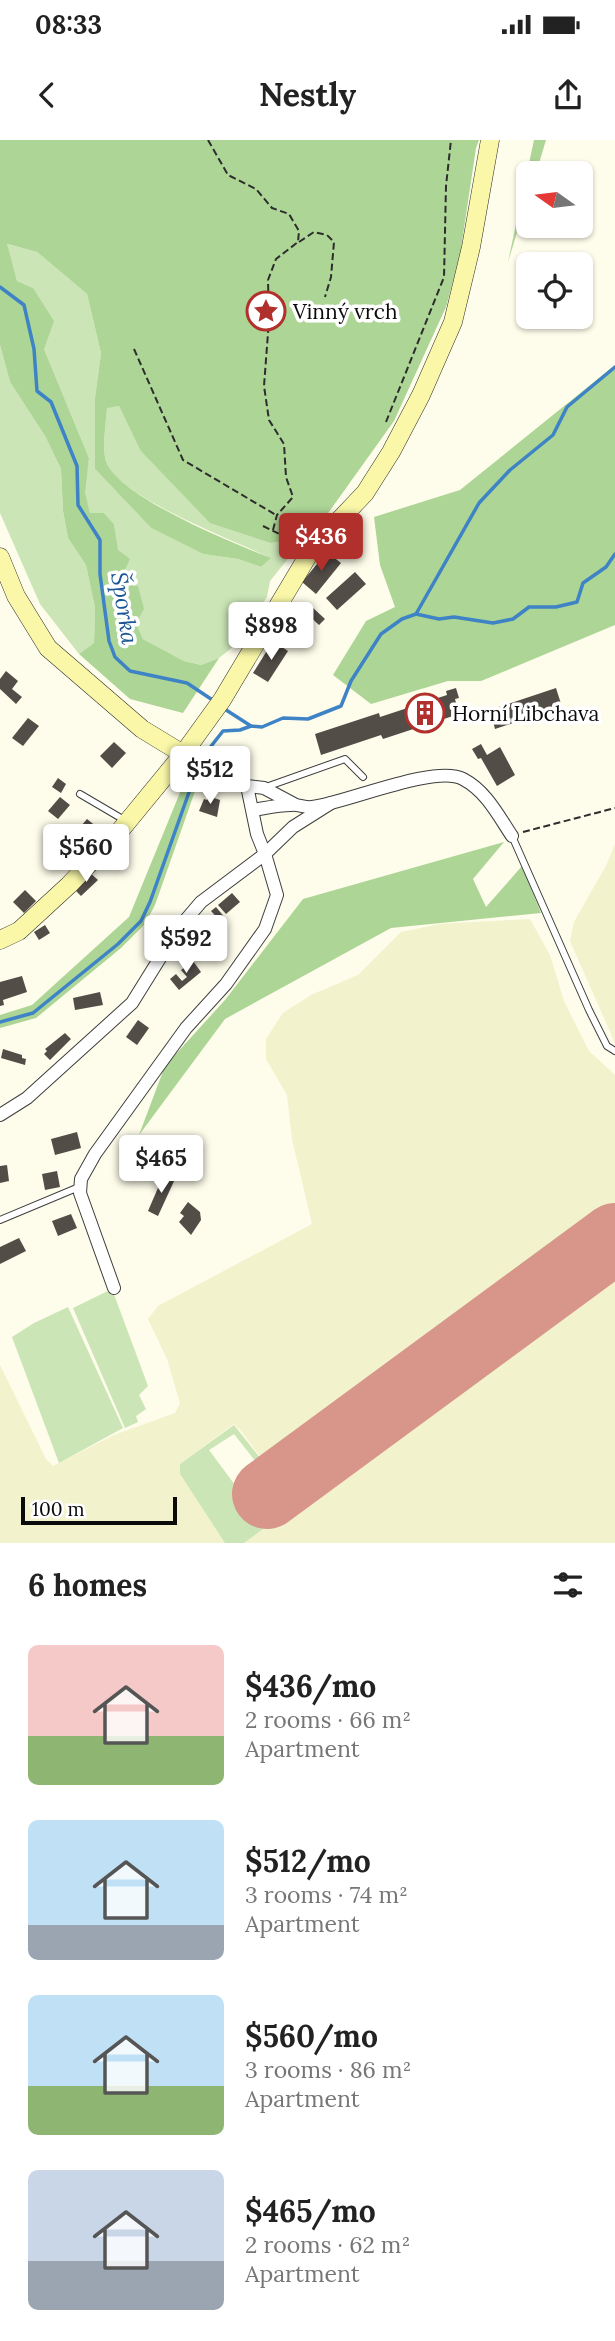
<!DOCTYPE html>
<html lang="en">
<head>
<meta charset="utf-8">
<style>
	:root { --surface:#fff; --page:#f6f6f6; --text:#222; --muted:#767676; --accent:#b2302c }
	body { margin:0; font-family:Lora,serif; background:var(--page); color:var(--text); height:100vh; display:flex; flex-direction:column; font-size:26px; white-space:nowrap }
	* { box-sizing:border-box; margin:0 }
	p { font-size:23px; color:var(--muted) }
	.icon { flex:none; width:38px; height:38px; fill:none; stroke:currentColor; stroke-width:2; stroke-linecap:round; stroke-linejoin:round }
	.map { position:relative; height:1403px; overflow:hidden }
	.details { display:flex; flex-direction:column; background:var(--surface); flex:1 }
	.details>* { flex:none }
	.needle { width:46px; rotate:284deg }
	.controls { position:absolute; left:516px; top:21px; display:grid; gap:14px }
	.controls a { display:grid; place-items:center; width:77px; height:77px; border-radius:10px; background:var(--surface); box-shadow:0 2px 5px #0004; font-size:35px }
	.scale { position:absolute; left:21px; bottom:18px; width:156px; box-sizing:border-box; padding-left:7px; border:4px solid #0b0b0b; border-top:0; font-size:19px; line-height:24px; white-space:nowrap; color:#0b0b0b; -webkit-text-stroke:5px #fff; paint-order:stroke }
	.price { position:absolute; translate:-50% -60px; padding:0 16px; border-radius:7px; background:#fff; color:#222; font-size:23px; line-height:46px; filter:drop-shadow(0 2px 4px #0008) }
	.price::after { content:''; position:absolute; left:50%; top:42px; width:21px; height:16px; margin-left:-10px; background:inherit; clip-path:polygon(0 0,100% 0,50% 100%) }
	.price.selected { background:var(--accent); color:#fff }
	ul { padding:0; list-style:none }
	li { display:flex; align-items:center; gap:21px; height:175px; padding:0 28px }
	li span { display:grid; place-items:center; flex:none; width:196px; height:140px; border-radius:10px; color:#555 }
	li>.icon { margin-inline-start:auto }
	span .icon { width:84px; height:84px; fill:#fffc; stroke-width:1 }
	li b { font-size:30px }
	h2 { display:flex; justify-content:space-between; align-items:center; height:84px; padding:0 28px; font-size:30px }
	.status { display:flex; justify-content:space-between; align-items:center; height:49px; padding:0 35px; background:var(--surface); direction:ltr }
	.status svg { height:19px; fill:currentColor }
	header { display:flex; justify-content:space-between; align-items:center; height:91px; padding:0 28px; background:var(--surface); font-size:32px; font-weight:700 }
	.map>svg:first-child { display:block }
</style>
</head>
<body>
<div class="status"><b>08:33</b><svg viewBox="0 0 49 12"><path d="M0 12V9h3v3zM5 12V6h3v6zM10 12V3h3v9zM15 12V0h3v12zM26 1h20v11H26zM47 4h2v5h-2z"/></svg></div>
<header><svg class="icon" aria-label="back" viewBox="0 0 24 24"><path d="M15 5l-7 7 7 7"/></svg>Nestly<svg class="icon" aria-label="share" viewBox="0 0 24 24"><path d="M12 15V3M7 8l5-5 5 5M5 13v7h14v-7"/></svg></header>
<div class="map">
<svg width="615" height="1403" viewBox="0 0 615 1403">
	<rect width="100%" height="100%" fill="#fefcea"/>
	<g fill="#f2f2cc">
		<path d="M615,704V903L570,801L574,782L606,726Z"/>
		<path d="M530,779L550,815L564,861L589,911L615,935V1070L270,1324L259,1315L241,1291L234,1284L180,1324V1334L225,1403H0V1225L46,1319L53,1326L114,1295L175,1273L180,1263L167,1219L148,1179L158,1166L312,1084L292,999L287,955L266,919V899L283,873L311,855L358,835L401,792L440,784Z"/>
		<path d="M615,1132V1403H244L448,1256Z"/>
	</g>
	<g fill="#cbe5b6">
		<path d="M6,104L37,112L87,154L101,213L95,258V329L151,388L203,414L238,419L261,427L270,418C235,400 118,358 106,321C102,310 106,281 107,267L119,266L140,310L271,403L287,401L299,405L270,441L267,457L234,506L219,518L201,525L184,521L143,499L136,483L124,432L123,415L117,410L114,384L104,373H90L84,353L89,318L44,209L33,148L17,141Z"/>
		<path d="M0,205L10,242L45,296L61,329L63,371L68,398L86,425L95,468L94,503L79,514L40,464L0,373Z"/>
		<path d="M615,1070V1084L275,1335L260,1327L234,1294L209,1310L235,1345L258,1347L272,1366L615,1112V1132L244,1403H225L180,1334V1324L234,1285L264,1323L271,1324Z"/>
		<path d="M112,1149L148,1246L139,1255L146,1269L136,1276L138,1282L125,1288L73,1168Z"/>
		<path d="M68,1167L123,1288L59,1323L12,1197L34,1183Z"/>
	</g>
	<g fill="#add596">
		<path d="M0,0H479L476,8L460,115L446,167L394,281L321,383L299,405L287,401L271,403L210,383L140,310L119,266L107,268C106,281 102,310 106,321C118,357 235,404 271,418L261,427L238,419L203,414L151,388L95,329V258L101,213L87,154L37,112L7,104L17,141L33,148L54,181L44,209L89,318L85,353L90,373H104L114,384L118,410L130,419L124,432L128,445L138,446L144,469L136,483L143,499L184,521L201,525L219,518L183,573L130,559L79,514L94,503L95,468L86,425L68,398L63,371L61,329L45,296L10,242L0,205Z"/>
		<path d="M534,0H546L536,33H528V56L508,122Z"/>
		<path d="M615,225V485L481,541H448L371,564L333,535L366,481L395,467L380,425L374,377L460,350Z"/>
		<path d="M201,634L155,765L145,784L121,808L36,878L0,888V875L32,865L129,777L186,638Z"/>
		<path d="M504,702L473,739L486,767L522,726L541,773L391,788L225,879L139,995L165,926L225,860L303,759Z"/>
	</g>
	<g fill="none" stroke-linecap="round" stroke-linejoin="round">
		<g stroke="#3d83c5" stroke-width="3.5">
			<path d="M0,147L24,165L34,209L37,251L51,262L77,326L78,365L100,400V434L109,501L115,517L130,531L187,543L214,561"/>
			<path d="M416,474L479,363L510,330L553,295L567,267L615,227"/>
			<path d="M223,568L251,586L262,587L283,578L308,579L341,566L351,541L381,494L402,479L416,474L439,479L454,477L493,483L513,479L529,467H556L577,462L583,443L606,427L615,414"/>
			<path d="M201,619L223,591L240,590L251,586"/>
			<path d="M0,882L33,873L118,804L141,781L150,762L198,627"/>
		</g>
		<path stroke="#d8968b" stroke-width="70" d="M267,1354L615,1098"/>
	</g>
	<g fill="#534d48">
		<path d="M327,412L341,423L316,454L302,442Z"/>
		<path d="M355,432L366,444L337,470L326,458Z"/>
		<path d="M312,467L325,479L319,485L306,473Z"/>
		<path d="M273,501L288,511L268,542L253,533Z"/>
		<path d="M6,531L18,541L12,549L22,557L16,564L0,549V539Z"/>
		<path d="M456,548L459,558L455,559L459,574L383,599L381,595L321,615L315,594L379,573L380,577L447,555L446,551Z"/>
		<path d="M556,548L562,567L495,589L490,570Z"/>
		<path d="M28,578L39,586L23,606L12,598Z"/>
		<path d="M114,602L126,613L112,628L100,616Z"/>
		<path d="M481,604L487,615L500,607L515,635L497,646L481,618L478,619L472,609Z"/>
		<path d="M58,638L66,644L61,653L52,647Z"/>
		<path d="M208,656L220,660L217,677L199,671L204,659L207,660Z"/>
		<path d="M60,657L70,665L58,679L48,671Z"/>
		<path d="M87,679L97,687L86,701L76,692Z"/>
		<path d="M89,732L98,740L81,756L74,749Z"/>
		<path d="M25,750L36,761L24,773L13,762Z"/>
		<path d="M232,753L240,762L226,774L218,765Z"/>
		<path d="M216,767L226,779L222,783L211,771Z"/>
		<path d="M45,785L50,793L39,800L34,792Z"/>
		<path d="M193,821L201,832L179,850L170,839L176,834L182,841L187,837L181,830Z"/>
		<path d="M22,836L27,852L3,860L4,865L0,866V842Z"/>
		<path d="M100,852L103,865L75,870L73,858Z"/>
		<path d="M138,880L149,888L137,905L126,897Z"/>
		<path d="M65,893L71,899L50,920L44,914L47,911L45,909Z"/>
		<path d="M3,909L22,915V918L26,919L25,925L1,918Z"/>
		<path d="M77,992L81,1008L55,1015L51,999Z"/>
		<path d="M7,1025L9,1041L0,1043V1026Z"/>
		<path d="M57,1031L60,1047L45,1050L42,1034Z"/>
		<path d="M164,1034L175,1039L158,1076L148,1071Z"/>
		<path d="M188,1062L200,1072L201,1080L191,1095L179,1082L184,1076L180,1073Z"/>
		<path d="M71,1074L77,1088L58,1096L52,1081Z"/>
		<path d="M19,1098L26,1111L0,1124V1107Z"/>
	</g>
	<g fill="none" stroke-linecap="round" stroke-linejoin="round">
		<defs>
			<g id="lane">
				<path d="M266,647L345,619L363,637"/>
				<path d="M80,654L126,681"/>
				<path d="M512,696L589,870L607,906L615,911"/>
				<path d="M0,1080L79,1047"/>
			</g>
			<g id="street">
				<path d="M247,646L264,648L294,664"/>
				<path d="M253,670C266,668 278,665 291,665C298,664 305,668 312,667C346,663 435,624 463,639C486,651 498,675 512,696"/>
				<path d="M0,975L27,958L132,863L178,789L201,762L265,714L257,694L247,646L183,614"/>
				<path d="M114,1148L80,1053L81,1039L95,1014L186,888L226,844L265,789L277,755L265,714L293,687L331,663"/>
			</g>
			<g id="secondary">
				<path d="M0,417L16,456L48,508L142,589L183,614"/>
				<path d="M0,800L19,791L69,745L119,692L183,614L222,560L312,409L365,353L391,312L421,255L453,182L471,107L490,0"/>
			</g>
		</defs>
		<use href="#lane" stroke="#3e3e3e" stroke-width="8"/>
		<use href="#street" stroke="#3e3e3e" stroke-width="14"/>
		<use href="#secondary" stroke="#2d2d2d" stroke-width="19"/>
		<g stroke="#2d2d2d" stroke-width="2" stroke-dasharray="7 3.5" stroke-linecap="butt">
			<path d="M208,0L228,35L256,49L272,68L289,74L299,91L298,102L276,119L268,140L269,180L264,246L269,280L284,304L286,337L293,357L277,375L273,390"/>
			<path d="M299,102L314,92L327,95L334,102L331,137L325,157"/>
			<path d="M134,209L183,320L276,375"/>
			<path d="M386,282L444,137L446,46L451,0"/>
			<path d="M263,386L298,403"/>
			<path d="M523,692L615,668"/>
		</g>
		<use href="#lane" stroke="#fff" stroke-width="6"/>
		<use href="#street" stroke="#fff" stroke-width="12"/>
		<use href="#secondary" stroke="#faf8a8" stroke-width="18"/>
	</g>
	<defs>
		<symbol id="sight-ring" viewBox="-11 -11 22 22"><circle r="9.5" fill="#fff" stroke="#b2302c" stroke-width="1.5"/><path d="M0-6L1.8-2.2L6-1.7L2.9 1.2L3.7 5.4L0 3.3L-3.7 5.4L-2.9 1.2L-6-1.7L-1.8-2.2Z" fill="#b2302c"/></symbol>
		<symbol id="building-ring" viewBox="-11 -11 22 22"><circle r="9.5" fill="#fff" stroke="#b2302c" stroke-width="1.5"/><path d="M-4-6H4V6H1V3H-1V6H-4ZM-2.5-4.3h1.7v1.8h-1.7ZM.8-4.3h1.7v1.8H.8ZM-2.5-1h1.7V.8h-1.7ZM.8-1h1.7V.8H.8Z" fill="#b2302c"/></symbol>
	</defs>
	<g fill-rule="evenodd">
		<use href="#sight-ring" x="244" y="149" width="44" height="44"/>
		<use href="#building-ring" x="403" y="551" width="44" height="44"/>
	</g>
	<g text-anchor="middle" dominant-baseline="central" stroke-width="7" stroke-linejoin="round" paint-order="stroke">
		<g font-size="21" fill="#0b0b0b" stroke="#fff" text-anchor="start">
			<text x="293" y="171">Vinný vrch</text>
			<text x="452" y="573">Horní Libchava</text>
		</g>
		<g font-size="23" font-style="italic" fill="#1c5694" stroke="#fff">
			<text transform="translate(125 468) rotate(81)">Šporka</text>
		</g>
	</g>
</svg>
<div class="controls">
<a><svg class="needle" viewBox="-14 -14 28 28"><path d="M0-13l5 13h-10z" fill="#e53935"/><path d="M0 13l5-13h-10z" fill="#767676"/></svg></a>
<a><svg class="icon" aria-label="locate" viewBox="0 0 24 24"><circle cx="12" cy="12" r="6"/><path d="M12 2v4M12 18v4M2 12h4M18 12h4"/></svg></a>
</div>
<div class="scale">100 m</div>
<b class="price selected" style="left:321px;top:433px">$436</b>
<b class="price" style="left:271px;top:522px">$898</b>
<b class="price" style="left:210px;top:666px">$512</b>
<b class="price" style="left:86px;top:744px">$560</b>
<b class="price" style="left:186px;top:835px">$592</b>
<b class="price" style="left:161px;top:1055px">$465</b>
</div>
<section class="details">
<h2>6 homes<svg class="icon" aria-label="filters" viewBox="0 0 24 24"><path d="M4 7h16M4 17h16"/><circle cx="9" cy="7" r="2"/><circle cx="15" cy="17" r="2"/></svg></h2>
<ul>
<li><span style="background:linear-gradient(#f6c9c9 65%,#8fb573 0)"><svg class="icon" aria-label="home" viewBox="0 0 24 24"><path d="M3 11l9-7 9 7M6 9v11h12V9"/></svg></span><div><b>$436/mo</b><p>2 rooms · 66 m²</p><p>Apartment</p></div></li>
<li><span style="background:linear-gradient(#bfe0f5 75%,#9aa5b1 0)"><svg class="icon" aria-label="home" viewBox="0 0 24 24"><path d="M3 11l9-7 9 7M6 9v11h12V9"/></svg></span><div><b>$512/mo</b><p>3 rooms · 74 m²</p><p>Apartment</p></div></li>
<li><span style="background:linear-gradient(#bfe0f5 65%,#8fb573 0)"><svg class="icon" aria-label="home" viewBox="0 0 24 24"><path d="M3 11l9-7 9 7M6 9v11h12V9"/></svg></span><div><b>$560/mo</b><p>3 rooms · 86 m²</p><p>Apartment</p></div></li>
<li><span style="background:linear-gradient(#c9d6e8 65%,#9aa5b1 0)"><svg class="icon" aria-label="home" viewBox="0 0 24 24"><path d="M3 11l9-7 9 7M6 9v11h12V9"/></svg></span><div><b>$465/mo</b><p>2 rooms · 62 m²</p><p>Apartment</p></div></li>
</ul>
</section>
</body>
</html>
